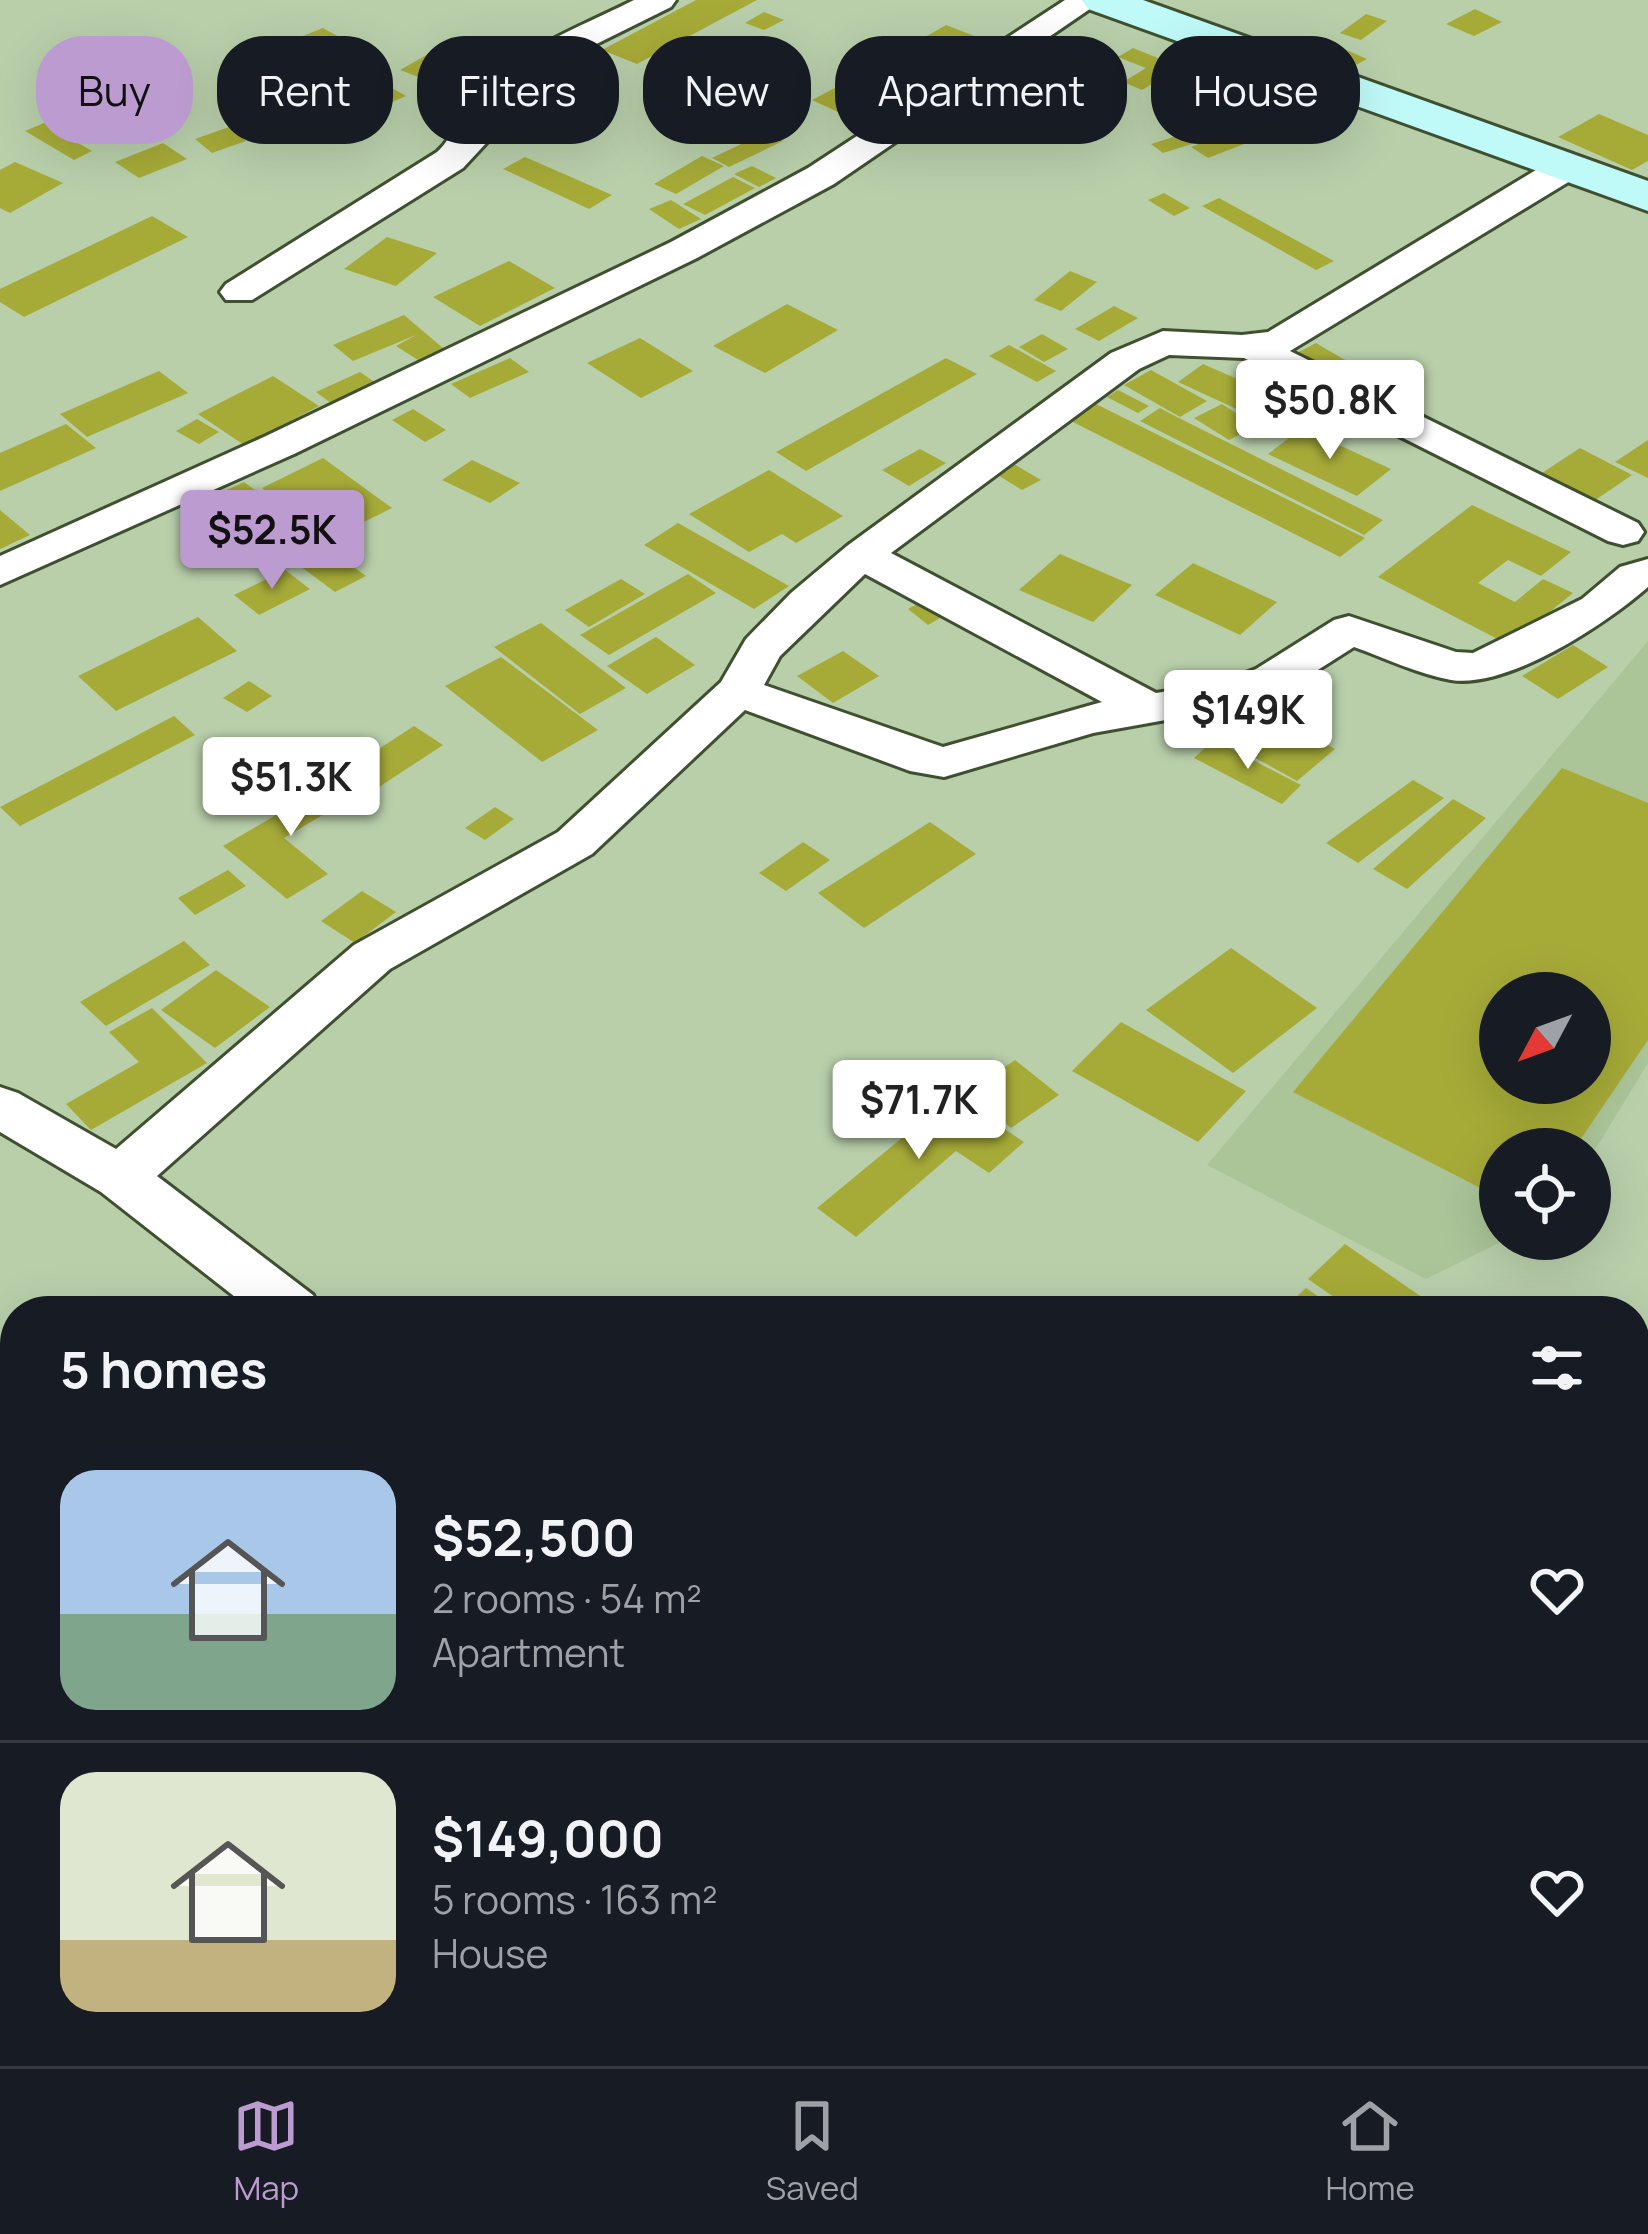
<!DOCTYPE html>
<html lang="en">
<head>
<meta charset="utf-8">
<style>
	:root { --surface:#171b24; --page:#20242c; --text:#f1f3f6; --muted:#9ea1a6; --line:#363941; --accent:#bc9cd0 }
	body { margin:0; font-family:Manrope,sans-serif; background:var(--page); color:var(--text); height:100vh; display:flex; flex-direction:column; font-size:45px; white-space:nowrap }
	* { box-sizing:border-box; margin:0 }
	p { font-size:39px; color:var(--muted) }
	.icon { flex:none; width:66px; height:66px; fill:none; stroke:currentColor; stroke-width:2; stroke-linecap:round; stroke-linejoin:round }
	.map { position:relative; flex:1; overflow:hidden }
	.sheet { position:absolute; left:0px; top:1296px; width:1650px; height:771px; display:flex; flex-direction:column; background:var(--surface); border-radius:48px 48px 0 0; box-shadow:0 12px 48px #0002 }
	.sheet>* { flex:none }
	.top-card { position:absolute; left:36px; top:36px; width:1578px; height:108px; display:flex; gap:24px }
	.needle { width:78px; rotate:229deg }
	.fabs { position:absolute; left:1479px; top:972px; display:grid; gap:24px }
	.fabs a { display:grid; place-items:center; width:132px; height:132px; border-radius:50%; background:var(--surface); box-shadow:0 12px 48px #0002; font-size:60px }
	.price { position:absolute; translate:-50% -102px; padding:0 27px; border-radius:12px; background:#fff; color:#222; font-size:39px; line-height:78px; filter:drop-shadow(0 3px 6px #0008) }
	.price::after { content:''; position:absolute; left:50%; top:72px; width:36px; height:27px; margin-left:-18px; background:inherit; clip-path:polygon(0 0,100% 0,50% 100%) }
	.price.current { background:var(--accent); color:#111 }
	ul { padding:0; list-style:none }
	li { display:flex; align-items:center; gap:36px; height:300px; padding:0 60px }
	li+li { border-top:3px solid var(--line) }
	li span { display:grid; place-items:center; flex:none; width:336px; height:240px; border-radius:36px; color:#555 }
	li>.icon { margin-inline-start:auto }
	span .icon { width:144px; height:144px; fill:#fffc; stroke-width:1 }
	li b { font-size:51px }
	h2 { display:flex; justify-content:space-between; align-items:center; height:144px; padding:0 60px; font-size:51px }
	.tag { padding:0 42px; border-radius:48px; background:var(--surface); box-shadow:0 12px 48px #0002; font-size:42px; line-height:108px }
	.tag.current { background:var(--accent); color:#111 }
	.dock { display:flex; justify-content:space-around; align-items:center; height:168px; border-top:3px solid var(--line); background:var(--surface); font-size:33px; color:var(--muted) }
	.dock a { display:grid; justify-items:center; gap:6px }
	.dock .current { color:var(--accent) }
	.map>svg:first-child { display:block }
</style>
</head>
<body>
<div class="map">
<svg width="1648" height="2066" viewBox="0 0 1648 2066">
	<rect width="100%" height="100%" fill="#b9cfaa"/>
	<path fill="#abc498" fill-rule="evenodd" d="M1648,641V1063L1590,1158V1149H1500V1239H1507L1426,1279L1207,1165ZM1500,993H1590V1083H1500Z"/>
	<g fill="#a6ab38" fill-rule="evenodd">
		<path d="M696,0H757L637,64L602,50Z"/>
		<path d="M1475,9L1502,22L1474,36L1446,24Z"/>
		<path d="M764,12L784,20L764,30L745,23Z"/>
		<path d="M1366,14L1387,21L1361,40L1340,33Z"/>
		<path d="M946,25L995,44L942,76L892,56Z"/>
		<path d="M323,28L341,38L293,58L275,47Z"/>
		<path d="M1323,40L1367,59L1350,68L1306,48Z"/>
		<path d="M444,45L507,68L463,94L400,70Z"/>
		<path d="M1133,48L1180,67L1142,90L1123,82L1146,68L1118,57Z"/>
		<path d="M867,71L913,91L857,121L812,100Z"/>
		<path d="M371,76L406,96L363,114L329,92Z"/>
		<path d="M86,94L105,104L71,119L52,108Z"/>
		<path d="M1272,104L1303,120L1274,133L1244,116Z"/>
		<path d="M1599,114L1648,135V161L1632,170L1558,137Z"/>
		<path d="M44,123L92,151L74,160L25,131Z"/>
		<path d="M1252,123L1270,134L1208,158L1191,147Z"/>
		<path d="M229,127L246,141L212,153L195,139Z"/>
		<path d="M766,132L783,141L729,167L712,158Z"/>
		<path d="M1189,132L1201,141L1163,153L1151,144Z"/>
		<path d="M163,143L187,159L139,178L115,162Z"/>
		<path d="M702,156L724,166L676,194L654,184Z"/>
		<path d="M525,157L612,195L589,209L503,169Z"/>
		<path d="M15,162L63,183L10,213L0,208V170Z"/>
		<path d="M752,166L776,178L759,187L734,174Z"/>
		<path d="M733,177L755,188L705,215L683,204Z"/>
		<path d="M1164,193L1190,208L1174,216L1148,200Z"/>
		<path d="M1219,198L1334,261L1316,270L1202,206Z"/>
		<path d="M671,200L701,219L679,229L649,209Z"/>
		<path d="M152,216L188,237L24,317L0,302V289Z"/>
		<path d="M387,237L437,253L396,286L344,269Z"/>
		<path d="M509,261L555,288L480,326L433,297Z"/>
		<path d="M1070,271L1097,282L1061,311L1034,300Z"/>
		<path d="M787,304L838,330L765,373L713,346Z"/>
		<path d="M1114,306L1138,318L1099,341L1075,329Z"/>
		<path d="M404,315L443,348L418,360L396,346L416,335L353,361L333,345Z"/>
		<path d="M1042,334L1068,349L1044,362L1019,347Z"/>
		<path d="M640,338L693,371L641,398L587,363Z"/>
		<path d="M1316,343L1357,367L1329,381L1289,357Z"/>
		<path d="M1009,345L1056,371L1037,382L989,356Z"/>
		<path d="M510,358L529,372L470,398L451,384Z"/>
		<path d="M946,358L977,374L806,471L776,452Z"/>
		<path d="M1203,364L1267,392L1243,412L1178,382Z"/>
		<path d="M1151,370L1207,401L1180,417L1124,385Z"/>
		<path d="M159,371L188,393L87,437L60,414Z"/>
		<path d="M360,372L379,385L335,406L316,392Z"/>
		<path d="M273,376L319,406L244,445L198,414Z"/>
		<path d="M1118,390L1149,406L1138,413L1107,397Z"/>
		<path d="M1094,403L1365,538L1340,557L1069,420Z"/>
		<path d="M1222,404L1256,426L1229,440L1194,418Z"/>
		<path d="M1160,408L1175,416L1383,520L1364,535L1140,421Z"/>
		<path d="M413,409L446,430L425,442L392,420Z"/>
		<path d="M197,419L219,432L199,444L176,431Z"/>
		<path d="M66,424L96,448L0,491V453Z"/>
		<path d="M1302,428L1391,469L1357,496L1268,454Z"/>
		<path d="M1648,440V478L1615,462Z"/>
		<path d="M1580,448L1632,475L1591,503L1539,475Z"/>
		<path d="M920,449L946,463L909,486L882,470Z"/>
		<path d="M323,458L392,508L330,539L262,488Z"/>
		<path d="M472,460L520,483L490,503L442,480Z"/>
		<path d="M1014,464L1041,480L1022,490L996,474Z"/>
		<path d="M769,470L843,516L796,543L782,534L749,552L689,514Z"/>
		<path d="M244,482L313,534L252,565L182,511Z"/>
		<path d="M1472,505L1571,552L1541,576L1508,560L1478,583L1515,602L1543,579L1573,593L1509,645L1378,577Z"/>
		<path d="M0,510L30,535L0,549Z"/>
		<path d="M678,523L789,586L754,609L644,545Z"/>
		<path d="M326,547L366,576L335,592L296,563Z"/>
		<path d="M1060,554L1132,585L1093,622L1019,590Z"/>
		<path d="M1193,563L1277,602L1240,635L1155,595Z"/>
		<path d="M285,570L310,589L259,615L234,595Z"/>
		<path d="M688,574L716,593L609,655L580,635Z"/>
		<path d="M621,579L645,594L589,627L565,610Z"/>
		<path d="M926,599L947,614L928,625L908,609Z"/>
		<path d="M198,617L237,651L116,711L78,676Z"/>
		<path d="M541,623L626,688L580,714L494,647Z"/>
		<path d="M656,637L695,665L647,694L607,666Z"/>
		<path d="M1573,645L1608,667L1558,699L1522,676Z"/>
		<path d="M843,651L879,676L833,703L797,676Z"/>
		<path d="M501,657L598,730L542,762L445,686Z"/>
		<path d="M249,681L272,696L247,712L223,698Z"/>
		<path d="M174,716L195,735L20,826L0,807Z"/>
		<path d="M1291,725L1335,749L1297,781L1252,756Z"/>
		<path d="M414,726L443,745L376,789L348,769Z"/>
		<path d="M1214,740L1301,785L1282,804L1194,758Z"/>
		<path d="M1562,768L1648,803V1040L1574,1149H1500V1198L1293,1092ZM1500,993H1590V1083H1500Z"/>
		<path d="M348,773L368,788L284,838L328,874L287,899L223,846Z"/>
		<path d="M1413,780L1444,798L1358,863L1326,843Z"/>
		<path d="M1453,799L1486,818L1407,889L1373,869Z"/>
		<path d="M495,807L514,819L485,840L465,828Z"/>
		<path d="M930,822L976,854L864,928L818,893Z"/>
		<path d="M803,842L830,860L786,891L759,873Z"/>
		<path d="M228,870L246,886L195,915L178,898Z"/>
		<path d="M362,891L396,912L355,943L321,921Z"/>
		<path d="M184,941L210,965L106,1026L80,1002Z"/>
		<path d="M1231,948L1317,1008L1233,1073L1146,1010Z"/>
		<path d="M216,970L270,1007L215,1048L161,1010Z"/>
		<path d="M152,1008L207,1063L91,1130L66,1104L139,1062L109,1032Z"/>
		<path d="M1121,1022L1246,1091L1198,1142L1072,1071Z"/>
		<path d="M1015,1060L1059,1095L1011,1128L967,1092Z"/>
		<path d="M954,1095L1024,1142L989,1173L956,1151L856,1237L817,1208Z"/>
		<path d="M1345,1244L1442,1311H1354L1308,1279Z"/>
		<path d="M1306,1288L1339,1311H1281Z"/>
		<path d="M15,1821V1946L8,1936L0,1942V1833Z"/>
		<path d="M15,2025V2052H67L50,2066H0V2037Z"/>
		<path d="M673,2052H823L828,2066H678Z"/>
	</g>
	<g fill="none" stroke-linecap="round" stroke-linejoin="round">
		<defs>
			<g id="minor">
				<path d="M634,0H676L671,7L552,66L494,114L489,140L463,168L252,300H226L220,292L226,284L437,152C457,134 451,121 464,104C503,56 580,27 634,0Z"/>
				<path d="M1065,0H1103L834,184L697,258L294,454L0,585V556L266,436L671,242L808,168Z"/>
				<path d="M1567,156L1580,159L1585,167L1580,175L1290,351L1638,523L1644,532L1638,541L1623,545L1608,541L1244,358L1169,355L1139,369L891,553L1156,693L1220,683L1256,669L1334,620L1349,616L1456,652L1473,653L1582,599L1620,567L1648,559V587C1606,624 1508,689 1451,680C1418,674 1385,658 1354,647L1288,689L1244,706L1093,733L944,777L910,771L745,710L592,854L390,969L157,1176L313,1295L321,1311H253L101,1192L0,1132V1087L18,1093L116,1149L354,945L558,832L721,682L746,639L791,593L847,546L1111,353L1163,331L1242,335L1268,332L1554,159ZM865,574L1102,702L943,747L764,685L780,656Z"/>
				<path d="M1648,1780V1847L1635,1852V1785Z"/>
				<path d="M1260,2052H1380L1374,2066H1254Z"/>
			</g>
			<path id="secondary" d="M1082,0H1143L1648,181V211L1088,9Z"/>
		</defs>
		<use href="#minor" stroke="#3e5030" stroke-width="6"/>
		<use href="#secondary" stroke="#3e5030" stroke-width="6"/>
		<use href="#minor" fill="#fff" fill-rule="evenodd"/>
		<use href="#secondary" fill="#c0faf8" fill-rule="evenodd"/>
	</g>
</svg>
<div class="fabs">
<a><svg class="needle" viewBox="-14 -14 28 28"><path d="M0-13l5 13h-10z" fill="#e53935"/><path d="M0 13l5-13h-10z" fill="#9ea1a6"/></svg></a>
<a><svg class="icon" aria-label="locate" viewBox="0 0 24 24"><circle cx="12" cy="12" r="6"/><path d="M12 2v4M12 18v4M2 12h4M18 12h4"/></svg></a>
</div>
<b class="price" style="left:1330px;top:462px">$50.8K</b>
<b class="price current" style="left:272px;top:592px">$52.5K</b>
<b class="price" style="left:1248px;top:772px">$149K</b>
<b class="price" style="left:291px;top:839px">$51.3K</b>
<b class="price" style="left:919px;top:1162px">$71.7K</b>
<div class="top-card">
<a class="tag current">Buy</a>
<a class="tag">Rent</a>
<a class="tag">Filters</a>
<a class="tag">New</a>
<a class="tag">Apartment</a>
<a class="tag">House</a>
</div>
<section class="sheet">
<h2>5 homes<svg class="icon" aria-label="filters" viewBox="0 0 24 24"><path d="M4 7h16M4 17h16"/><circle cx="9" cy="7" r="2"/><circle cx="15" cy="17" r="2"/></svg></h2>
<ul>
<li><span style="background:linear-gradient(#a9c7e8 60%,#7fa58c 0)"><svg class="icon" aria-label="home" viewBox="0 0 24 24"><path d="M3 11l9-7 9 7M6 9v11h12V9"/></svg></span><div><b>$52,500</b><p>2 rooms · 54 m²</p><p>Apartment</p></div><svg class="icon" aria-label="heart" viewBox="0 0 24 24"><path d="M12 20l-8-8c-3-5 5-10 8-4 3-6 11-1 8 4z"/></svg></li>
<li><span style="background:linear-gradient(#dfe7d0 70%,#c2b280 0)"><svg class="icon" aria-label="home" viewBox="0 0 24 24"><path d="M3 11l9-7 9 7M6 9v11h12V9"/></svg></span><div><b>$149,000</b><p>5 rooms · 163 m²</p><p>House</p></div><svg class="icon" aria-label="heart" viewBox="0 0 24 24"><path d="M12 20l-8-8c-3-5 5-10 8-4 3-6 11-1 8 4z"/></svg></li>
</ul>
</section>
</div>
<nav class="dock">
<a class="current"><svg class="icon" aria-label="map" viewBox="0 0 24 24"><path d="M3 6l6-2 6 2 6-2v14l-6 2-6-2-6 2zM9 4v14M15 6v14"/></svg>Map</a>
<a><svg class="icon" aria-label="saved" viewBox="0 0 24 24"><path d="M7 4h10v16l-5-4-5 4z"/></svg>Saved</a>
<a><svg class="icon" aria-label="home" viewBox="0 0 24 24"><path d="M3 11l9-7 9 7M6 9v11h12V9"/></svg>Home</a>
</nav>
</body>
</html>
